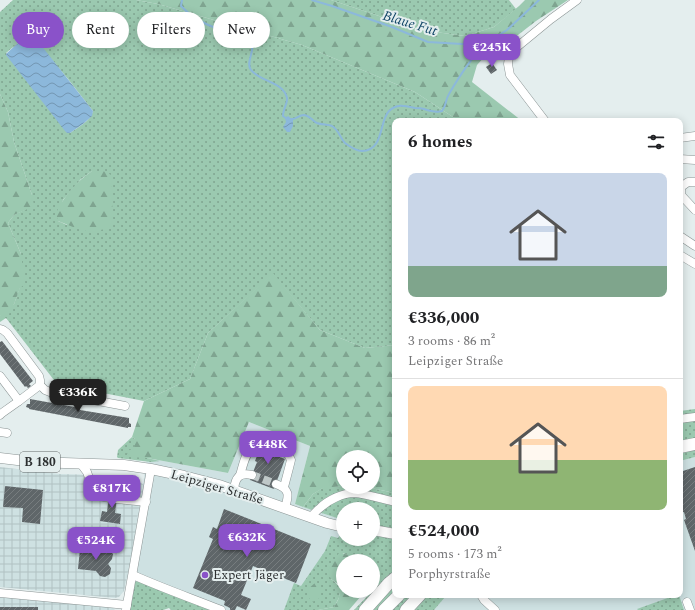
<!DOCTYPE html>
<html lang="en">
<head>
<meta charset="utf-8">
<style>
	:root { --surface:#fff; --page:#f2f2f2; --text:#202124; --muted:#757577; --line:#e0e0e0; --accent:#8a52c9 }
	body { margin:0; font-family:Spectral,serif; background:var(--page); color:var(--text); height:100vh; display:flex; flex-direction:column; font-size:15px; white-space:nowrap }
	* { box-sizing:border-box; margin:0 }
	p { font-size:13px; color:var(--muted) }
	.icon { flex:none; width:22px; height:22px; fill:none; stroke:currentColor; stroke-width:2; stroke-linecap:round; stroke-linejoin:round }
	.map { position:relative; flex:1; overflow:hidden }
	.side { position:absolute; left:392px; top:118px; width:291px; height:480px; display:flex; flex-direction:column; background:var(--surface); border-radius:8px; box-shadow:0 2px 10px #0003 }
	.side>* { flex:none }
	.hud { position:absolute; left:12px; top:12px; width:320px; height:36px; display:flex; gap:8px }
	.buttons { position:absolute; left:336px; top:450px; display:grid; gap:8px }
	.buttons a { display:grid; place-items:center; width:44px; height:44px; border-radius:50%; background:var(--surface); box-shadow:0 2px 10px #0003; font-size:20px }
	.price { position:absolute; translate:-50% -34px; padding:0 9px; border-radius:8px; background:var(--accent); color:#fff; font-size:13px; line-height:26px; filter:drop-shadow(0 1px 2px #0008) }
	.price::after { content:''; position:absolute; left:50%; top:24px; width:12px; height:9px; margin-left:-6px; background:inherit; clip-path:polygon(0 0,100% 0,50% 100%) }
	.price.current { background:#222; color:#fff }
	ul { padding:0; list-style:none }
	li { display:grid; align-content:center; gap:8px; height:212px; padding:0 16px }
	li+li { border-top:1px solid var(--line) }
	li span { display:grid; place-items:center; height:124px; border-radius:8px; color:#555 }
	li>.icon { margin-inline-start:auto }
	span .icon { width:72px; height:72px; fill:#fffc; stroke-width:1 }
	li b { font-size:17px }
	h2 { display:flex; justify-content:space-between; align-items:center; height:48px; padding:0 16px; font-size:17px }
	.chip { padding:0 14px; border-radius:18px; background:var(--surface); box-shadow:0 2px 10px #0003; font-size:14px; line-height:36px }
	.chip.current { background:var(--accent); color:#fff }
	.map>svg:first-child { display:block }
</style>
</head>
<body>
<div class="map">
<svg width="695" height="610" viewBox="0 0 695 610">
	<defs>
		<pattern id="industrial-grid" width="8" height="8" patternUnits="userSpaceOnUse"><rect width="8" height="8" fill="#cee1e2"/><path d="M0 4h8M4 0v8" fill="none" stroke="#b1c1c2"/></pattern>
		<pattern id="grass-dots" width="8" height="8" patternUnits="userSpaceOnUse"><rect width="8" height="8" fill="#9bc9b0"/><path d="M2 2h.1M6 6h.1" fill="none" stroke="#7fa490" stroke-width="1.8" stroke-linecap="round"/></pattern>
		<pattern id="forest-firs" width="22" height="20" patternUnits="userSpaceOnUse"><rect width="22" height="20" fill="#9bc9b0"/><path d="M5 1l3.5 6h-7zM16 11l3.5 6h-7z" fill="#7fa490"/></pattern>
		<pattern id="water-waves" width="16" height="10" patternUnits="userSpaceOnUse"><rect width="16" height="10" fill="#8cb8db"/><path d="M0 5q4-4 8 0t8 0" fill="none" stroke="#7396b2"/></pattern>
		<pattern id="building-hatch" width="6" height="6" patternUnits="userSpaceOnUse"><rect width="6" height="6" fill="#5f6669"/><path d="M-1 1l2-2M0 6l6-6M5 7l2-2" fill="none" stroke="#777d7f"/></pattern>
	</defs>
	<rect width="100%" height="100%" fill="#e4eeee"/>
	<g fill="#cee1e2">
		<path d="M249,422L310,446L295,504L303,507L343,520V531L293,610H203L126,578L143,484L147,458L228,473Z"/>
		<path d="M695,457V610H434L446,596L455,595H680V461Z"/>
	</g>
	<g fill="url(#industrial-grid)">
		<path d="M0,467L60,474L104,475L131,478L143,484L130,563L124,591L119,597L115,598L0,587Z"/>
		<path d="M0,596L112,607L115,610H0Z"/>
	</g>
	<g fill="url(#grass-dots)" fill-rule="evenodd">
		<path d="M13,0H136L158,4L302,45L415,92L459,121H395V345L365,348L320,330L273,274L208,333L190,379L144,401L57,384L6,318L0,322V316L14,304L20,287L21,254L8,223L14,215L26,209L32,195L14,142L8,112L0,94V12ZM31,35L68,79L93,111C91,121 78,127 70,133L6,53L18,43ZM92,171L67,225L58,221L63,200L81,179Z"/>
		<path d="M331,0H509L516,9L494,27L465,36L421,30Z"/>
		<path d="M695,409V457L680,461V411Z"/>
		<path d="M132,437L135,439V448L147,458L160,461L151,462L118,458L117,457L118,450Z"/>
		<path d="M343,486V487L371,488L395,493V595H455L446,596L434,610H354L376,587L373,578V561H353L351,557L343,553L331,579C344,588 341,595 334,607L318,610H284L294,583L301,586L325,551L331,536L338,538L343,531V539H373V509H343V520L303,507L313,494L324,487Z"/>
		<path d="M139,580L211,610H171L169,608L163,610H130L135,582Z"/>
		<path d="M676,595H679L684,610H638L637,609Z"/>
	</g>
	<g fill="url(#forest-firs)">
		<path d="M136,0H331L421,30L465,36L494,27L519,6L525,0H568L536,21L496,52L486,55L477,65L472,82L522,121H459L415,92L302,45L158,4Z"/>
		<path d="M0,94L8,112L14,142L32,195L34,206L14,215L8,223L21,254L25,284L20,288L14,304L9,314L0,316Z"/>
		<path d="M92,171H104L111,175L113,222L105,229L91,232L78,229L58,221L56,213C65,195 75,183 92,171Z"/>
		<path d="M273,273L320,330L365,348L395,345V493L371,488L356,487H373V457H343V486L323,488L313,494L303,507L295,504L310,446L249,422L228,473L147,458L131,457L127,453V451L135,448V439L132,437L144,401L190,379L208,333Z"/>
		<path d="M339,553C345,553 350,555 353,561H343V591H371L367,595L361,596L349,610H318L334,607L338,600L340,593L337,591L338,584L331,579L327,570Z"/>
		<path d="M315,583C320,587 320,592 320,598L312,602C305,593 306,590 315,583Z"/>
	</g>
	<g fill="url(#water-waves)">
		<path d="M31,35L34,36L37,40L93,111L92,116L83,124L70,133H67L65,131L6,55V54L18,43Z"/>
		<path d="M288,116L293,120V126L290,132H287L283,127L286,122L285,118Z"/>
	</g>
	<g fill="none" stroke-linecap="round" stroke-linejoin="round">
		<g stroke="#8cb8db" stroke-width="2">
			<path d="M182,0L181,6C191,17 206,25 221,30C229,33 239,33 247,39C260,47 244,61 251,70C259,81 284,82 287,98C288,103 283,109 283,116L287,119C289,119 291,119 293,119C297,118 300,115 304,115C310,116 313,121 317,123C322,125 328,124 332,126C339,130 340,138 345,143C349,146 357,151 362,151C384,151 379,121 389,111C397,103 406,106 415,108C418,108 421,108 424,109C430,111 436,113 442,111C447,105 445,100 449,94C460,75 471,58 486,43"/>
			<path d="M312,0L332,6L392,27L428,42L462,44L486,43L507,30L539,0"/>
			<path d="M492,57L491,46L492,39"/>
		</g>
	</g>
	<g fill="url(#building-hatch)">
		<path d="M95,18L101,24L97,27L92,21Z"/>
		<path d="M492,63L497,70L491,74L486,67Z"/>
		<path d="M2,341L33,381L29,384L31,386L28,388L26,386L25,387L0,354V342Z"/>
		<path d="M30,399L80,408V410L129,418V423L131,424V427H128V428L29,409V408L26,407L27,404H30Z"/>
		<path d="M267,433L277,437L275,444L273,443L269,453L285,459L274,489L250,480L257,462L255,461L259,450L262,451L266,440H264Z"/>
		<path d="M695,467V551L684,520L686,519L684,512L680,513V472Z"/>
		<path d="M5,486L43,490L40,524L22,522L23,508L3,507Z"/>
		<path d="M110,488L118,490L115,513L121,514L120,524L100,521L102,511L107,512Z"/>
		<path d="M224,509L311,544L296,583L253,566L241,595L251,599L246,610L237,606L235,610H230V608L224,605L225,601L193,588L213,539L209,537L213,527L217,529Z"/>
		<path d="M103,548L109,549L113,554L112,559L108,564L111,568L110,574L105,577L100,576L96,571L78,569L80,549L98,552Z"/>
		<rect x="0" y="607" width="38" height="3"/>
	</g>
	<g fill="none" stroke-linecap="round" stroke-linejoin="round">
		<path stroke="#bfc8c8" stroke-width="8" stroke-dasharray="8 4" stroke-linecap="butt" d="M252,475L276,484"/>
		<defs>
			<g id="minor">
				<path d="M545,121L510,75L508,64L509,57L517,47L551,19L577,0"/>
				<path d="M680,138L695,136"/>
				<path d="M680,159L695,160"/>
				<path d="M695,182H688L681,187V195L695,210"/>
				<path d="M680,236L695,246"/>
				<path d="M680,255L695,264"/>
				<path d="M0,329L3,330L7,333L39,376L40,380V385L19,401L2,413L0,415"/>
				<path d="M0,376L19,401"/>
				<path d="M40,385L45,390L50,392L125,406"/>
				<path d="M680,419L695,417"/>
				<path d="M0,432L7,433"/>
				<path d="M271,448L288,454L291,460L289,468L284,487"/>
				<path d="M81,464L87,472L91,483L98,496L117,499L146,502"/>
				<path d="M240,475C243,466 246,447 257,446C259,445 262,446 264,446"/>
				<path d="M276,484C290,489 289,495 285,508"/>
				<path d="M234,490C235,478 239,472 252,475"/>
				<path d="M311,517C314,514 317,510 320,508C328,500 343,493 354,493C367,494 382,499 395,502"/>
				<path d="M133,575C162,588 191,598 221,610"/>
				<path d="M0,593L127,605"/>
				<path d="M481,595L484,600L495,610"/>
				<path d="M687,602L690,610"/>
				<path d="M126,610L151,469"/>
			</g>
			<g id="major">
				<path d="M0,458L34,462L124,465L151,469L184,476L219,485L327,523L343,527"/>
				<path d="M373,530L395,534"/>
			</g>
			<g id="highway">
				<path d="M680,447L695,444"/>
				<path d="M365,610L389,583L395,578"/>
				<path d="M384,610L399,595"/>
				<path d="M406,610L420,595"/>
			</g>
		</defs>
		<use href="#minor" stroke="#8b9494" stroke-width="9"/>
		<use href="#major" stroke="#8b9494" stroke-width="11"/>
		<use href="#highway" stroke="#8b9494" stroke-width="13"/>
		<use href="#minor" stroke="#fff" stroke-width="8"/>
		<use href="#major" stroke="#fff" stroke-width="10"/>
		<use href="#highway" stroke="#fff" stroke-width="12"/>
	</g>
	<circle fill="#8a52c9" stroke="#e4eeee" stroke-width="1.5" cx="205" cy="575" r="4"/>
	<g text-anchor="middle" dominant-baseline="central" stroke-width="4" stroke-linejoin="round" paint-order="stroke">
		<rect fill="#e4eeee" stroke="#636869" stroke-width="1" x="20" y="452" width="40" height="20" rx="3"/>
		<g font-size="12" font-weight="bold" fill="#2c2f30">
			<text x="40" y="462">B 180</text>
		</g>
		<g font-size="13" fill="#2c2f30" stroke="#e4eeee">
			<text transform="translate(217 487) rotate(16)">Leipziger Straße</text>
		</g>
		<g font-size="13" fill="#2c2f30" stroke="#e4eeee" text-anchor="start">
			<text x="213" y="575">Expert Jäger</text>
		</g>
		<g font-size="14" font-style="italic" fill="#124668" stroke="#e4eeee">
			<text transform="translate(410 23) rotate(17)">Blaue Fut</text>
		</g>
	</g>
</svg>
<div class="buttons">
<a><svg class="icon" aria-label="locate" viewBox="0 0 24 24"><circle cx="12" cy="12" r="6"/><path d="M12 2v4M12 18v4M2 12h4M18 12h4"/></svg></a>
<a>+</a>
<a>−</a>
</div>
<b class="price" style="left:492px;top:68px">€245K</b>
<b class="price current" style="left:78px;top:413px">€336K</b>
<b class="price" style="left:268px;top:465px">€448K</b>
<b class="price" style="left:112px;top:509px">€817K</b>
<b class="price" style="left:247px;top:558px">€632K</b>
<b class="price" style="left:96px;top:561px">€524K</b>
<div class="hud">
<a class="chip current">Buy</a>
<a class="chip">Rent</a>
<a class="chip">Filters</a>
<a class="chip">New</a>
</div>
<section class="side">
<h2>6 homes<svg class="icon" aria-label="filters" viewBox="0 0 24 24"><path d="M4 7h16M4 17h16"/><circle cx="9" cy="7" r="2"/><circle cx="15" cy="17" r="2"/></svg></h2>
<ul>
<li><span style="background:linear-gradient(#c9d6e8 75%,#7fa58c 0)"><svg class="icon" aria-label="home" viewBox="0 0 24 24"><path d="M3 11l9-7 9 7M6 9v11h12V9"/></svg></span><div><b>€336,000</b><p>3 rooms · 86 m²</p><p>Leipziger Straße</p></div></li>
<li><span style="background:linear-gradient(#ffd9b3 60%,#8fb573 0)"><svg class="icon" aria-label="home" viewBox="0 0 24 24"><path d="M3 11l9-7 9 7M6 9v11h12V9"/></svg></span><div><b>€524,000</b><p>5 rooms · 173 m²</p><p>Porphyrstraße</p></div></li>
</ul>
</section>
</div>
</body>
</html>
